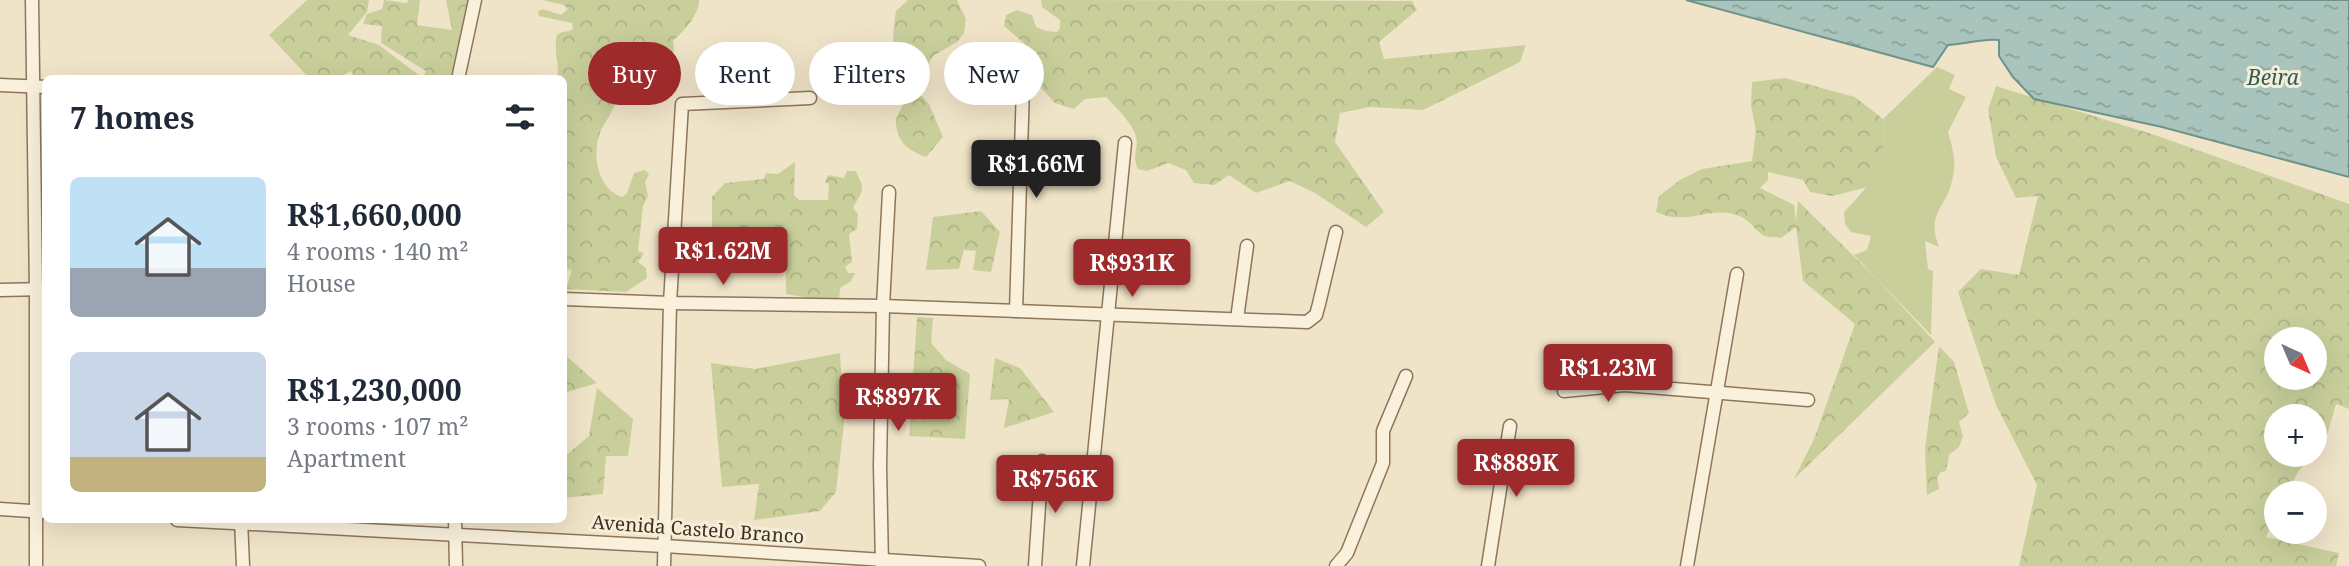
<!DOCTYPE html>
<html lang="en">
<head>
<meta charset="utf-8">
<style>
	:root { --surface:#fff; --page:#f2f2f3; --text:#1f2937; --muted:#747a83; --accent:#9e2a2b }
	body { margin:0; font-family:"Noto Serif",serif; background:var(--page); color:var(--text); height:100vh; display:flex; flex-direction:column; font-size:26px; white-space:nowrap }
	* { box-sizing:border-box; margin:0 }
	p { font-size:23px; color:var(--muted) }
	.icon { flex:none; width:38px; height:38px; fill:none; stroke:currentColor; stroke-width:2; stroke-linecap:round; stroke-linejoin:round }
	.map { position:relative; flex:1; overflow:hidden }
	.sheet { position:absolute; left:42px; top:75px; width:525px; height:448px; display:flex; flex-direction:column; background:var(--surface); border-radius:10px; box-shadow:0 7px 28px #0002 }
	.sheet>* { flex:none }
	.hud { position:absolute; left:588px; top:42px; width:665px; height:63px; display:flex; gap:14px }
	.needle { width:46px; rotate:136deg }
	.buttons { position:absolute; left:2264px; top:327px; display:grid; gap:14px }
	.buttons a { display:grid; place-items:center; width:63px; height:63px; border-radius:50%; background:var(--surface); box-shadow:0 7px 28px #0002; font-size:35px }
	.price { position:absolute; translate:-50% -60px; padding:0 16px; border-radius:7px; background:var(--accent); color:#fff; font-size:23px; line-height:46px; filter:drop-shadow(0 2px 4px #0008) }
	.price::after { content:''; position:absolute; left:50%; top:42px; width:21px; height:16px; margin-left:-10px; background:inherit; clip-path:polygon(0 0,100% 0,50% 100%) }
	.price.current { background:#222; color:#fff }
	ul { padding:0; list-style:none }
	li { display:flex; align-items:center; gap:21px; height:175px; padding:0 28px }
	li span { display:grid; place-items:center; flex:none; width:196px; height:140px; border-radius:10px; color:#555 }
	li>.icon { margin-inline-start:auto }
	span .icon { width:84px; height:84px; fill:#fffc; stroke-width:1 }
	li b { font-size:30px }
	h2 { display:flex; justify-content:space-between; align-items:center; height:84px; padding:0 28px; font-size:30px }
	.tag { padding:0 24px; border-radius:32px; background:var(--surface); box-shadow:0 7px 28px #0002; font-size:24px; line-height:63px }
	.tag.current { background:var(--accent); color:#fff }
	.map>svg:first-child { display:block }
</style>
</head>
<body>
<div class="map">
<svg width="2349" height="566" viewBox="0 0 2349 566">
	<defs>
		<pattern id="forest-crowns" width="20" height="18" patternUnits="userSpaceOnUse" patternTransform="scale(1.75)"><rect width="20" height="18" fill="#c9cf9b"/><path d="M2 6a3 3 0 1 1 6 0M12 15a3 3 0 1 1 6 0" fill="none" stroke="#aeb285"/></pattern>
		<pattern id="water-ripples" width="26" height="14" patternUnits="userSpaceOnUse" patternTransform="scale(1.75)"><rect width="26" height="14" fill="#a9c4bc"/><path d="M2 4q2-2 4 0t4 0M15 11q2-2 4 0t4 0" fill="none" stroke="#8ba098"/></pattern>
	</defs>
	<rect width="100%" height="100%" fill="#f0e4c8"/>
	<path fill="#c9cf9b" d="M1937,67L1955,75L1949,89L1966,97L1948,132C1953,149 1957,163 1952,181C1945,210 1926,213 1939,247L1925,241L1928,269L1933,271L1931,335L1854,255L1867,250L1871,236L1851,232L1845,224L1844,212C1874,181 1887,164 1883,119Z"/>
	<g fill="url(#forest-crowns)" fill-rule="evenodd">
		<path d="M307,0H369L367,12L348,35L379,45L420,76L403,75L402,79H355L351,71L336,79H310L269,35Z"/>
		<path d="M384,0L407,3L408,0H420L417,25L452,30L446,0H471L454,79H422L426,71L381,43L382,26L363,24L367,14L382,9Z"/>
		<path d="M542,0H699C699,15 684,31 673,41L674,49L669,58L664,60L653,50L641,48C632,57 621,67 618,79C616,88 617,98 614,106C610,117 602,125 599,136C592,157 599,190 622,197L627,193L634,173L645,170L649,174L645,182L648,196L643,206L638,251L644,253L638,262L646,268L647,278L626,292L566,289L572,270L564,268V79H557C560,63 553,50 557,35L562,32L570,31L573,28L572,23L539,16L538,12L542,9L561,15L568,9L564,5Z"/>
		<path d="M908,0H957L966,19L964,33L957,42L933,56L925,69C887,80 892,35 896,11Z"/>
		<path d="M1041,0L1412,1L1417,10L1379,42L1384,59L1526,45L1520,62L1423,110L1370,107L1340,113L1335,142L1384,212L1366,227L1315,193L1290,181L1256,193L1229,175L1214,185L1194,183L1186,170L1168,163L1147,171L1138,169C1131,155 1139,149 1136,137C1134,125 1114,105 1106,97L1085,99L1074,109L1055,103L1040,87L1028,83L1022,74L1026,59L1024,43L1004,26L1006,15L1017,10L1032,15L1036,27L1046,31L1057,32L1060,28V20L1042,7Z"/>
		<path d="M1785,78L1855,97L1883,119L1884,136L1881,166L1868,187L1832,196L1810,192L1803,180L1768,172V180L1760,188L1794,205L1796,221L1798,201L1877,279L1935,342L1794,479L1814,439L1855,324L1803,281L1796,227L1781,238C1777,237 1769,238 1765,236C1754,231 1751,218 1733,214C1708,207 1686,226 1656,212L1659,196L1680,180L1702,169L1752,161L1756,131L1751,105L1752,82Z"/>
		<path d="M1996,86L2152,134L2349,204V409L2336,404L2327,435L2315,450V416H2277V455H2312L2298,472L2287,493L2277,494V514L2266,537L2339,553L2336,566H2019L2037,485L1996,405L1958,292L1981,269L2019,275L2038,196L2016,198L1996,157L1988,109ZM2277,340H2315V378H2277Z"/>
		<path d="M920,94L929,104L943,137L926,157C909,151 896,142 896,121C897,113 905,103 908,96Z"/>
		<path d="M795,162L794,195L799,200H828L829,184L825,182L828,175L844,178L847,171H856C865,193 864,187 853,208L858,214L857,229L849,234L852,262L845,267L848,273H855L851,281L840,288L839,300L815,299L786,294V268H778L771,256H764L757,267L709,262L712,241V197L725,183L764,179L766,173L778,174Z"/>
		<path d="M981,211L1000,232L991,272L973,270L976,251L964,250L959,269L926,270L933,217Z"/>
		<path d="M917,317L933,318L931,343L946,360L970,374L965,439L909,436Z"/>
		<path d="M1939,346L1954,362L1969,413L1959,422L1963,436L1959,447L1949,455L1946,471L1941,472L1937,478L1939,489L1927,495L1925,448Z"/>
		<path d="M840,353L844,423L836,492L820,511L754,520L759,484L722,487L711,363L756,369Z"/>
		<path d="M564,354L597,383L564,393Z"/>
		<path d="M995,358L1020,368L1054,412L1004,428L1009,399L990,400Z"/>
		<path d="M597,388L633,419L628,456H606L603,494L564,498V457L589,436Z"/>
	</g>
	<path fill="url(#water-ripples)" stroke="#6f938a" stroke-width="2" d="M1686,0H2349V177L2162,127L2034,99L2013,77L1999,56V40C1985,38 1964,44 1948,45L1933,67Z"/>
	<g fill="none" stroke-linecap="round" stroke-linejoin="round">
		<defs>
			<g id="minor">
				<path d="M32,0L36,290V566"/>
				<path d="M458,79L475,0"/>
				<path d="M0,85L46,87"/>
				<path d="M0,290L46,289"/>
				<path d="M564,299L670,303L883,306L1307,322L1316,315L1319,304L1336,232"/>
				<path d="M1016,311L1023,87"/>
				<path d="M1237,319L1247,246"/>
				<path d="M1564,391L1625,385L1808,400"/>
				<path d="M0,509L46,512"/>
				<path d="M177,520L664,546L979,566"/>
				<path d="M241,520L243,566"/>
				<path d="M455,520L456,566"/>
				<path d="M664,566L670,303L682,104L810,98"/>
				<path d="M882,566L880,466L883,306L889,192"/>
				<path d="M1035,566L1042,461"/>
				<path d="M1083,566L1125,143"/>
				<path d="M1336,566L1347,553L1383,463V431L1406,376"/>
				<path d="M1488,566L1510,426"/>
				<path d="M1687,566L1737,274"/>
			</g>
		</defs>
		<use href="#minor" stroke="#8d765c" stroke-width="15"/>
		<use href="#minor" stroke="#faf1dc" stroke-width="12"/>
	</g>
	<g text-anchor="middle" dominant-baseline="central" stroke-width="6" stroke-linejoin="round" paint-order="stroke">
		<g font-size="19" fill="#3d2e20" stroke="#f7eed8">
			<text transform="translate(698 529) rotate(4)">Avenida Castelo Branco</text>
		</g>
		<g font-size="21" font-style="italic" fill="#2f5d5a" stroke="#f7eed8">
			<text x="2273" y="77">Beira</text>
		</g>
	</g>
</svg>
<div class="buttons">
<a><svg class="needle" viewBox="-14 -14 28 28"><path d="M0-13l5 13h-10z" fill="#e53935"/><path d="M0 13l5-13h-10z" fill="#747a83"/></svg></a>
<a>+</a>
<a>−</a>
</div>
<b class="price current" style="left:1036px;top:200px">R$1.66M</b>
<b class="price" style="left:723px;top:287px">R$1.62M</b>
<b class="price" style="left:1132px;top:299px">R$931K</b>
<b class="price" style="left:1608px;top:404px">R$1.23M</b>
<b class="price" style="left:898px;top:433px">R$897K</b>
<b class="price" style="left:1516px;top:499px">R$889K</b>
<b class="price" style="left:1055px;top:515px">R$756K</b>
<div class="hud">
<a class="tag current">Buy</a>
<a class="tag">Rent</a>
<a class="tag">Filters</a>
<a class="tag">New</a>
</div>
<section class="sheet">
<h2>7 homes<svg class="icon" aria-label="filters" viewBox="0 0 24 24"><path d="M4 7h16M4 17h16"/><circle cx="9" cy="7" r="2"/><circle cx="15" cy="17" r="2"/></svg></h2>
<ul>
<li><span style="background:linear-gradient(#bfe0f5 65%,#9aa5b1 0)"><svg class="icon" aria-label="home" viewBox="0 0 24 24"><path d="M3 11l9-7 9 7M6 9v11h12V9"/></svg></span><div><b>R$1,660,000</b><p>4 rooms · 140 m²</p><p>House</p></div></li>
<li><span style="background:linear-gradient(#c9d6e8 75%,#c2b280 0)"><svg class="icon" aria-label="home" viewBox="0 0 24 24"><path d="M3 11l9-7 9 7M6 9v11h12V9"/></svg></span><div><b>R$1,230,000</b><p>3 rooms · 107 m²</p><p>Apartment</p></div></li>
</ul>
</section>
</div>
</body>
</html>
